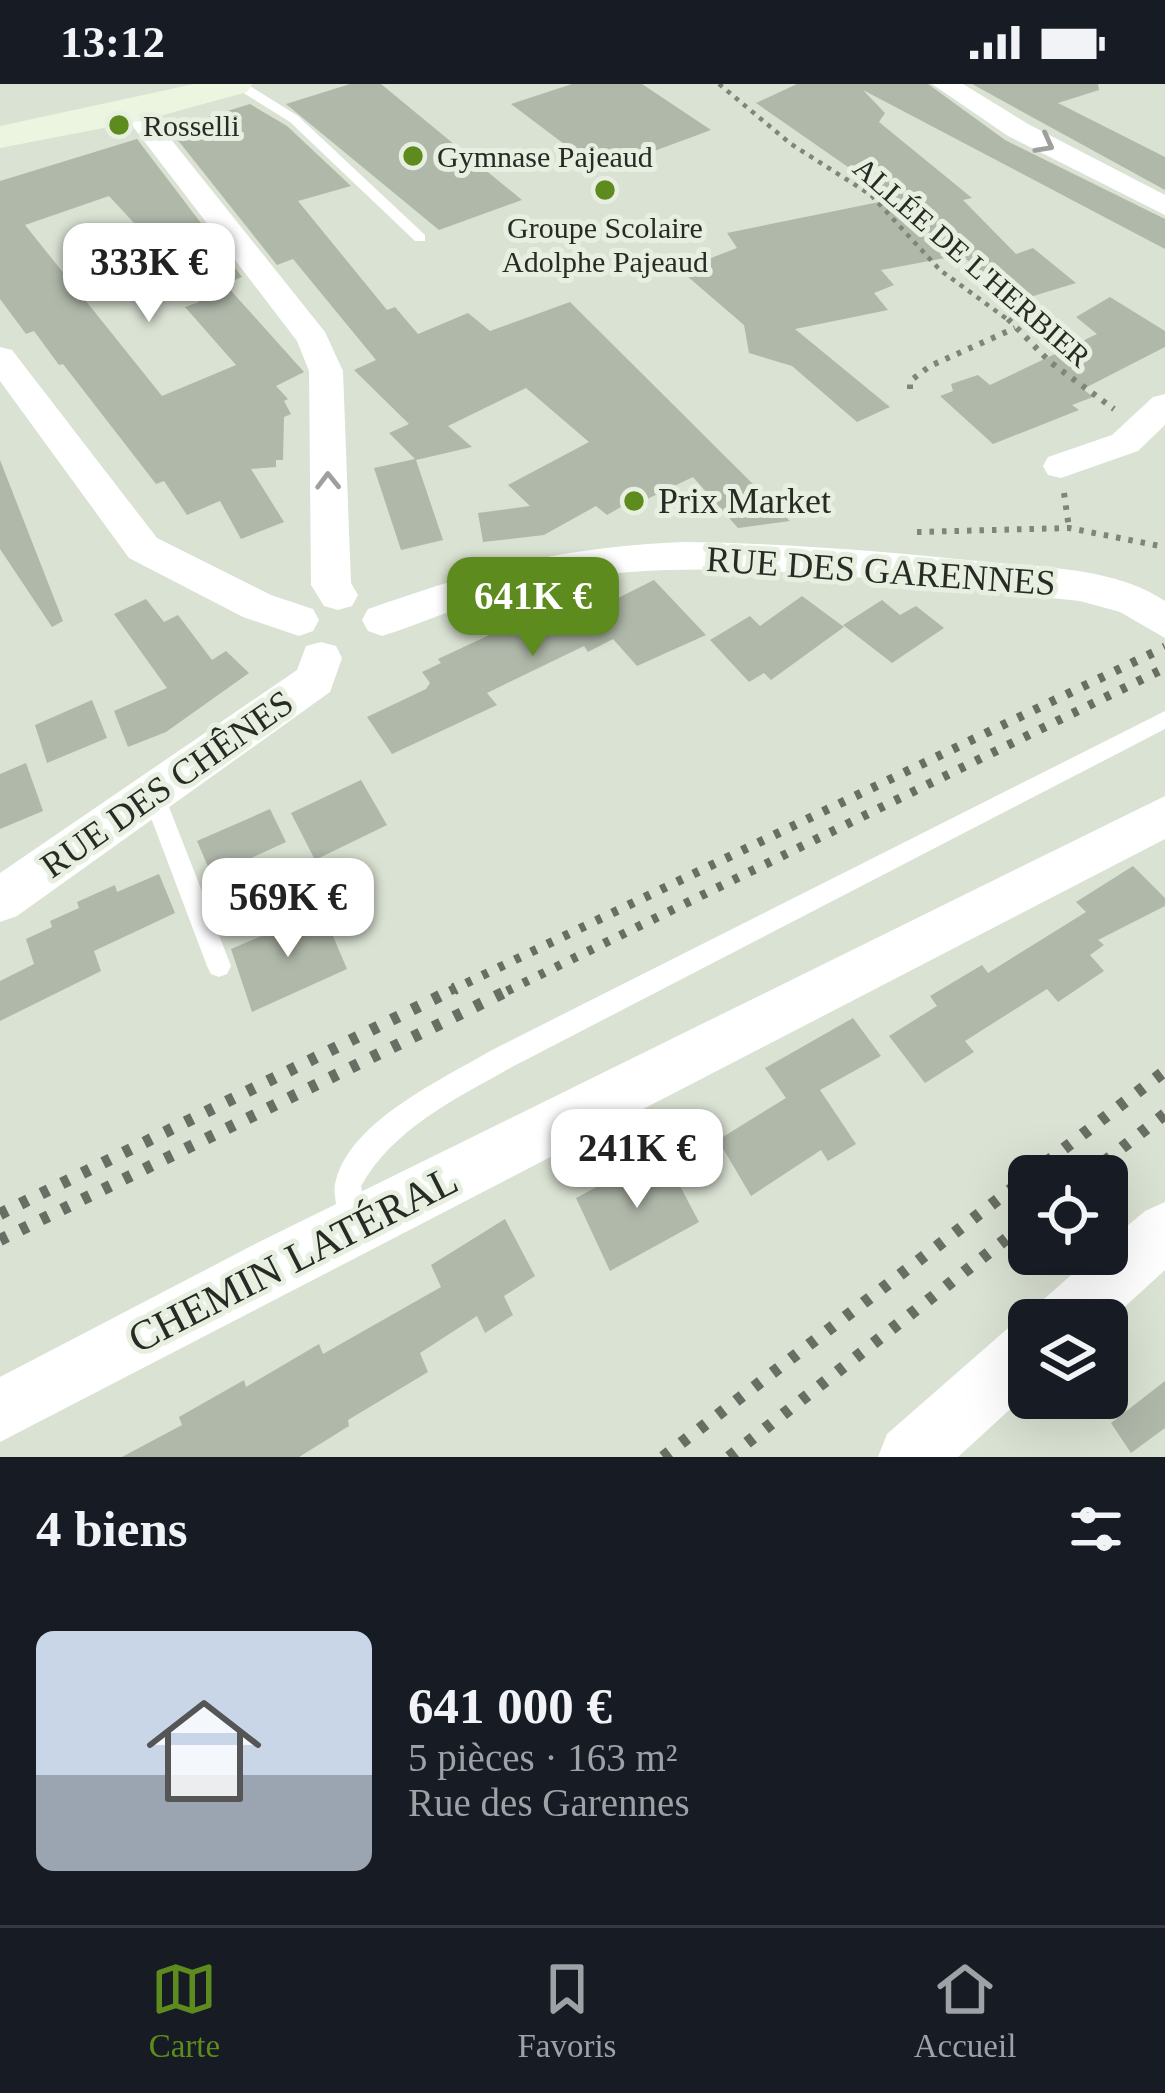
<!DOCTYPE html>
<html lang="fr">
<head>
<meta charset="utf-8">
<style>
	:root { --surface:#171b24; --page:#242831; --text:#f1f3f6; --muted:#9ea1a6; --line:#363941; --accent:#5d8b1d }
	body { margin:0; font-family:"Times New Roman",serif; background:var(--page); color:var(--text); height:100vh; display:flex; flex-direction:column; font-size:45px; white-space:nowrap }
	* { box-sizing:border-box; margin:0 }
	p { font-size:39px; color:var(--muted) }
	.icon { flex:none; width:66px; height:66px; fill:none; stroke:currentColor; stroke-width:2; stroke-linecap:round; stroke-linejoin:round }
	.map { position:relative; height:1373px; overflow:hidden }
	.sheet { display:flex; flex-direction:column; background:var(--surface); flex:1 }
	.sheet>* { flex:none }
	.buttons { position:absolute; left:1008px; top:1071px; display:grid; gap:24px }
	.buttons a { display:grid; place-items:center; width:120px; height:120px; border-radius:18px; background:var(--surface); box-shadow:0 12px 48px #0002; font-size:60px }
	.price { position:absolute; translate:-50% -102px; padding:0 27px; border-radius:24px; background:#fff; color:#222; font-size:39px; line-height:78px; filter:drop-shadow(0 3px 6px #0008) }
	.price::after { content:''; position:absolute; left:50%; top:72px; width:36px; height:27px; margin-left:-18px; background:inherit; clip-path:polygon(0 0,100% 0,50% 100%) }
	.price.on { background:var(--accent); color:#fff }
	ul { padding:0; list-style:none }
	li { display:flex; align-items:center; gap:36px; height:300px; padding:0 36px }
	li+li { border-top:3px solid var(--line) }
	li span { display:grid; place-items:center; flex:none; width:336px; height:240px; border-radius:18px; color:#555 }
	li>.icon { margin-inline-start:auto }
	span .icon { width:144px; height:144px; fill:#fffc; stroke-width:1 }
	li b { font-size:51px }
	h2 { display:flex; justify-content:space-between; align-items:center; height:144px; padding:0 36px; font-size:51px }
	.status { display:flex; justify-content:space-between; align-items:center; height:84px; padding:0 60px; background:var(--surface); direction:ltr }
	.status svg { height:33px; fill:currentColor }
	.tab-bar { display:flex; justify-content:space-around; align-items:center; height:168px; border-top:3px solid var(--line); background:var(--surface); font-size:33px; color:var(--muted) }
	.tab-bar a { display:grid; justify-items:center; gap:6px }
	.tab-bar .on { color:var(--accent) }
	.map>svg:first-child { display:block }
</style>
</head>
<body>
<div class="status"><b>13:12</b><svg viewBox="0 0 49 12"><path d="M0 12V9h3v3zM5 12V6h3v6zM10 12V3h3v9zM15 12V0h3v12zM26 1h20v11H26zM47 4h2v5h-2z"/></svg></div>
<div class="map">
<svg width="1165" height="1373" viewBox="0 0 1165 1373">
	<rect width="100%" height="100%" fill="#dae2d3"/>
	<g fill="#b0b8aa" fill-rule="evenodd">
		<path d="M350,0H381L522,116L439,146L286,20Z"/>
		<path d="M572,0H642L711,46L600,87L511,20Z"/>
		<path d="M797,0H928L1005,56L1165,135V165L863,6L885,29L879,38L972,114L963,116L1016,170L1033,164L1076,199L1017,217L961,171L881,186L894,201L874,209L888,226L795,245L890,323L857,338L792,282L749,269L744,241L680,186L737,164L727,149L894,115L756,19Z"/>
		<path d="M972,0H1098L1099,6L1058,19L1165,73V106Z"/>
		<path d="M250,20L287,42L351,102L298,117L387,226L395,223L418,250L468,229L490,247L570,218L790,437L738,444L693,393L624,426L621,423L607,431L596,422L544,451L483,458L478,429L530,422L508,401L589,358L526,304L448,342L472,363L416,376L443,456L401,466L374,384L415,375L389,349L409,340L354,286L376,276L293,175L277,181L169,45Z"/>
		<path d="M137,55L242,193L225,200L304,288L276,302L288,315L284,317L291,330L284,333L283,376H276V383L251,385L284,438L241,455L220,417L187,431L164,397L156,400L63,280L59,281L34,247L26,250L0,215V97ZM109,112L187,196L181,198L199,218L185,223L236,281L162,312L25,141Z"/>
		<path d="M1110,213L1165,247V263L1083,305L1093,313L1072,321L1079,326L993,360L940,312L953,307L951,300L978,291L990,301L1097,250L1076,233Z"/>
		<path d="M0,376L63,537L52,543L0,465Z"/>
		<path d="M654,496L706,551L637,582L613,555L588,568L584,562L487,609L497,621L392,670L367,633L426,605L430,599L422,588L441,579L438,575L500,546L502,550L575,514L588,529Z"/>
		<path d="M802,512L844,543L771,596L764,589L749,598L710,556L750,532L760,542Z"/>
		<path d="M146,515L164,538L178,531L212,576L226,567L249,589L166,648L128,663L114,627L167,604L114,530Z"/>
		<path d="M882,516L900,531L916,522L944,544L892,579L843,541Z"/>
		<path d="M92,616L107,654L47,679L35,641Z"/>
		<path d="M26,679L43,727L0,745V690Z"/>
		<path d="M361,696L387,741L315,776L291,729Z"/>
		<path d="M270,725L286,758L212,792L197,757Z"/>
		<path d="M1133,782L1165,814V822L1098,856L1104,861L1090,871L1104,887L1058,918L1047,905L965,957L974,968L925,999L889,952L937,922L930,912L982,881L988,889L1086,828L1076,818Z"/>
		<path d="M159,790L175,829L94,867L101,887L0,937V897L34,880L26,855L52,843L50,837L79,824L77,818L115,801L117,808Z"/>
		<path d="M322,826L347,885L252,928L231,865Z"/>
		<path d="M853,934L881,972L820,1006L856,1060L828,1077L821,1066L751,1112L718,1056L786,1014L765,984Z"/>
		<path d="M662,1068L699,1138L610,1187L576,1114Z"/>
		<path d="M505,1135L535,1192L504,1212L513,1231L485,1249L477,1232L420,1269L428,1288L348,1336L349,1342L299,1373H122L182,1341L179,1333L244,1296L246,1303L319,1260L323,1270L441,1203L431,1181Z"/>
		<path d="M1165,1297V1344L1131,1369L1111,1339Z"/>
	</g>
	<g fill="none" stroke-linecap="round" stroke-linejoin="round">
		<path stroke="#7f857a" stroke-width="4.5" stroke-dasharray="4.5 6" stroke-linecap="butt" d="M719,0L791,60L871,111L940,186L1011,238"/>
		<g stroke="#7f857a" stroke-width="6" stroke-dasharray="4.5 8" stroke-linecap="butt">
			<path d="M1008,235L1050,278L1114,325"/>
			<path d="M910,305V297L930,282L1015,244"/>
			<path d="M1064,409L1069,444"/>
			<path d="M917,448L1069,444L1165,463"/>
		</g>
		<g fill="#fff" fill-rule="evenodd">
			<path d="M242,2H250L298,32L425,151V157H415L290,38L242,8Z"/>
			<path d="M1165,627V645L510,984C454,1016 394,1044 361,1102L368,1141L365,1151L355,1154L345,1151C340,1136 331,1110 336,1096C352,1036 443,995 492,966Z"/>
			<path d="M153,701L161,704L164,710L231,882L227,890L219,893L211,890L207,882L142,710L145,704Z"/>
		</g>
		<g fill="#fff" fill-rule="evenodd">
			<path d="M932,0H963L1028,40L1165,111V131L1008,52Z"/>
			<path d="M145,17L154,19L158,39L325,248L343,287L351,499L358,511L352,522L338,526L324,522L311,501L309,287L297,257L131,40L132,25Z"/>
			<path d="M0,263L12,266L157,454L271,511L313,525L319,536L313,547L299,552L243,533L129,474L0,297Z"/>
			<path d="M1165,310V341L1138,367L1061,394L1048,391L1043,382L1048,373L1112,351L1153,313Z"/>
			<path d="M685,458C783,459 881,467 978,477C1040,484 1112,482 1165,517V554L1120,528L1080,517C908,500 730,469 557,496C496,506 440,533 382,552L368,547L362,536L368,525C484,484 561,463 685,458Z"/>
			<path d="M321,558L336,562L342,574L330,608L17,832L0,838V789L297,586L306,562Z"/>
			<path d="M1165,712V755L0,1358V1293L259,1158Z"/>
			<path d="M1165,1118V1186L1107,1239L1035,1236L1044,1215L1095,1170H1107V1159L1145,1127Z"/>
			<path d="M1029,1236V1308L958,1373H878L887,1350L1007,1245Z"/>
		</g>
		<path fill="#ebf5e0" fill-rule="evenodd" d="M194,0H252L247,8L145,36L0,64V42Z"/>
		<g stroke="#696e64" stroke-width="9" stroke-dasharray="6 12" stroke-linecap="butt">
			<path d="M450,907L1165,563"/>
			<path d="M507,907L1165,584"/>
		</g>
		<g stroke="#696e64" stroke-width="12" stroke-dasharray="8 15" stroke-linecap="butt">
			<path d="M1086,1092L1165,1030"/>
			<path d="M0,1130L456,904"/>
			<path d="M0,1156L513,904"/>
			<path d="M663,1373L1165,987"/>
			<path d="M729,1373L1029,1137"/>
		</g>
	</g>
	<defs><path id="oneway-chevron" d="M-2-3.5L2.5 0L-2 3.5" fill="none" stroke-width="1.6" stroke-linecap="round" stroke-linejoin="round" transform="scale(3)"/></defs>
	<g stroke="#9ea09d">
		<use href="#oneway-chevron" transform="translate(1045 60) rotate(28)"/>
		<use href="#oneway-chevron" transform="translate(328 397) rotate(-91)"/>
	</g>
	<g fill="#5d8b1d" stroke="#e7efe0" stroke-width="4.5">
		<circle cx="119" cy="41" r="12"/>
		<circle cx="413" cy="72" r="12"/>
		<circle cx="605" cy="106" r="12"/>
		<circle cx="634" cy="417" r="12"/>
	</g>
	<g text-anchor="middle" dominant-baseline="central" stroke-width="10" stroke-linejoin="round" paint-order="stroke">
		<g font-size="30" fill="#282b25" stroke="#e7efe0" text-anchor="start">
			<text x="143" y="41">Rosselli</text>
			<text x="437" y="72">Gymnase Pajeaud</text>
			<text x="605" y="143" text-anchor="middle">Groupe Scolaire<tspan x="605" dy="34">Adolphe Pajeaud</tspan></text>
		</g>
		<g font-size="30" fill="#282b25" stroke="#e7efe0">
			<text transform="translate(972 178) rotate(41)">ALLÉE DE L'HERBIER</text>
		</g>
		<g font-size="36" fill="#282b25" stroke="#e7efe0" text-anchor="start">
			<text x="658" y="417">Prix Market</text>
		</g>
		<g font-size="36" fill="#282b25" stroke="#e7efe0">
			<text transform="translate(881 487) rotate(4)">RUE DES GARENNES</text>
			<text transform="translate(167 700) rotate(-35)">RUE DES CHÊNES</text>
		</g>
		<g font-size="42" fill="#282b25" stroke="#e7efe0">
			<text transform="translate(293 1175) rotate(-27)">CHEMIN LATÉRAL</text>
		</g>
	</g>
</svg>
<div class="buttons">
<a><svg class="icon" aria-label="locate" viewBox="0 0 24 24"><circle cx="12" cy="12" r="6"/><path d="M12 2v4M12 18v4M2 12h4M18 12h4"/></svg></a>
<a><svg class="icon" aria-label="layers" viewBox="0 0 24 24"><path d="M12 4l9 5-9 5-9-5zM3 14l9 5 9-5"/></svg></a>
</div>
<b class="price" style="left:149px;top:241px">333K €</b>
<b class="price on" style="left:533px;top:575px">641K €</b>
<b class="price" style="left:288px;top:876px">569K €</b>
<b class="price" style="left:637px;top:1127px">241K €</b>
</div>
<section class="sheet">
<h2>4 biens<svg class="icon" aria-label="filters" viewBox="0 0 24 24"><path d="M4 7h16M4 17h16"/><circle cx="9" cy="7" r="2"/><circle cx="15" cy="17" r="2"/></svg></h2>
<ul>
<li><span style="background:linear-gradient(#c9d6e8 60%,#9aa5b1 0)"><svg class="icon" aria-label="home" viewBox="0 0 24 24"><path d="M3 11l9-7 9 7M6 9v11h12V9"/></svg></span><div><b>641 000 €</b><p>5 pièces · 163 m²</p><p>Rue des Garennes</p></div></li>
</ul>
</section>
<nav class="tab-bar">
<a class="on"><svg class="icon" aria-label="map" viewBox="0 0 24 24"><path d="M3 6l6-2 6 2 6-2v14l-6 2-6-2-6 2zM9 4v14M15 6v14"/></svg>Carte</a>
<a><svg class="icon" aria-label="saved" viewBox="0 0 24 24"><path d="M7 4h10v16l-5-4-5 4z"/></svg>Favoris</a>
<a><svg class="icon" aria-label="home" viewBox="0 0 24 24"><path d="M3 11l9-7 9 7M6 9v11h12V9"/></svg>Accueil</a>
</nav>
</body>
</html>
